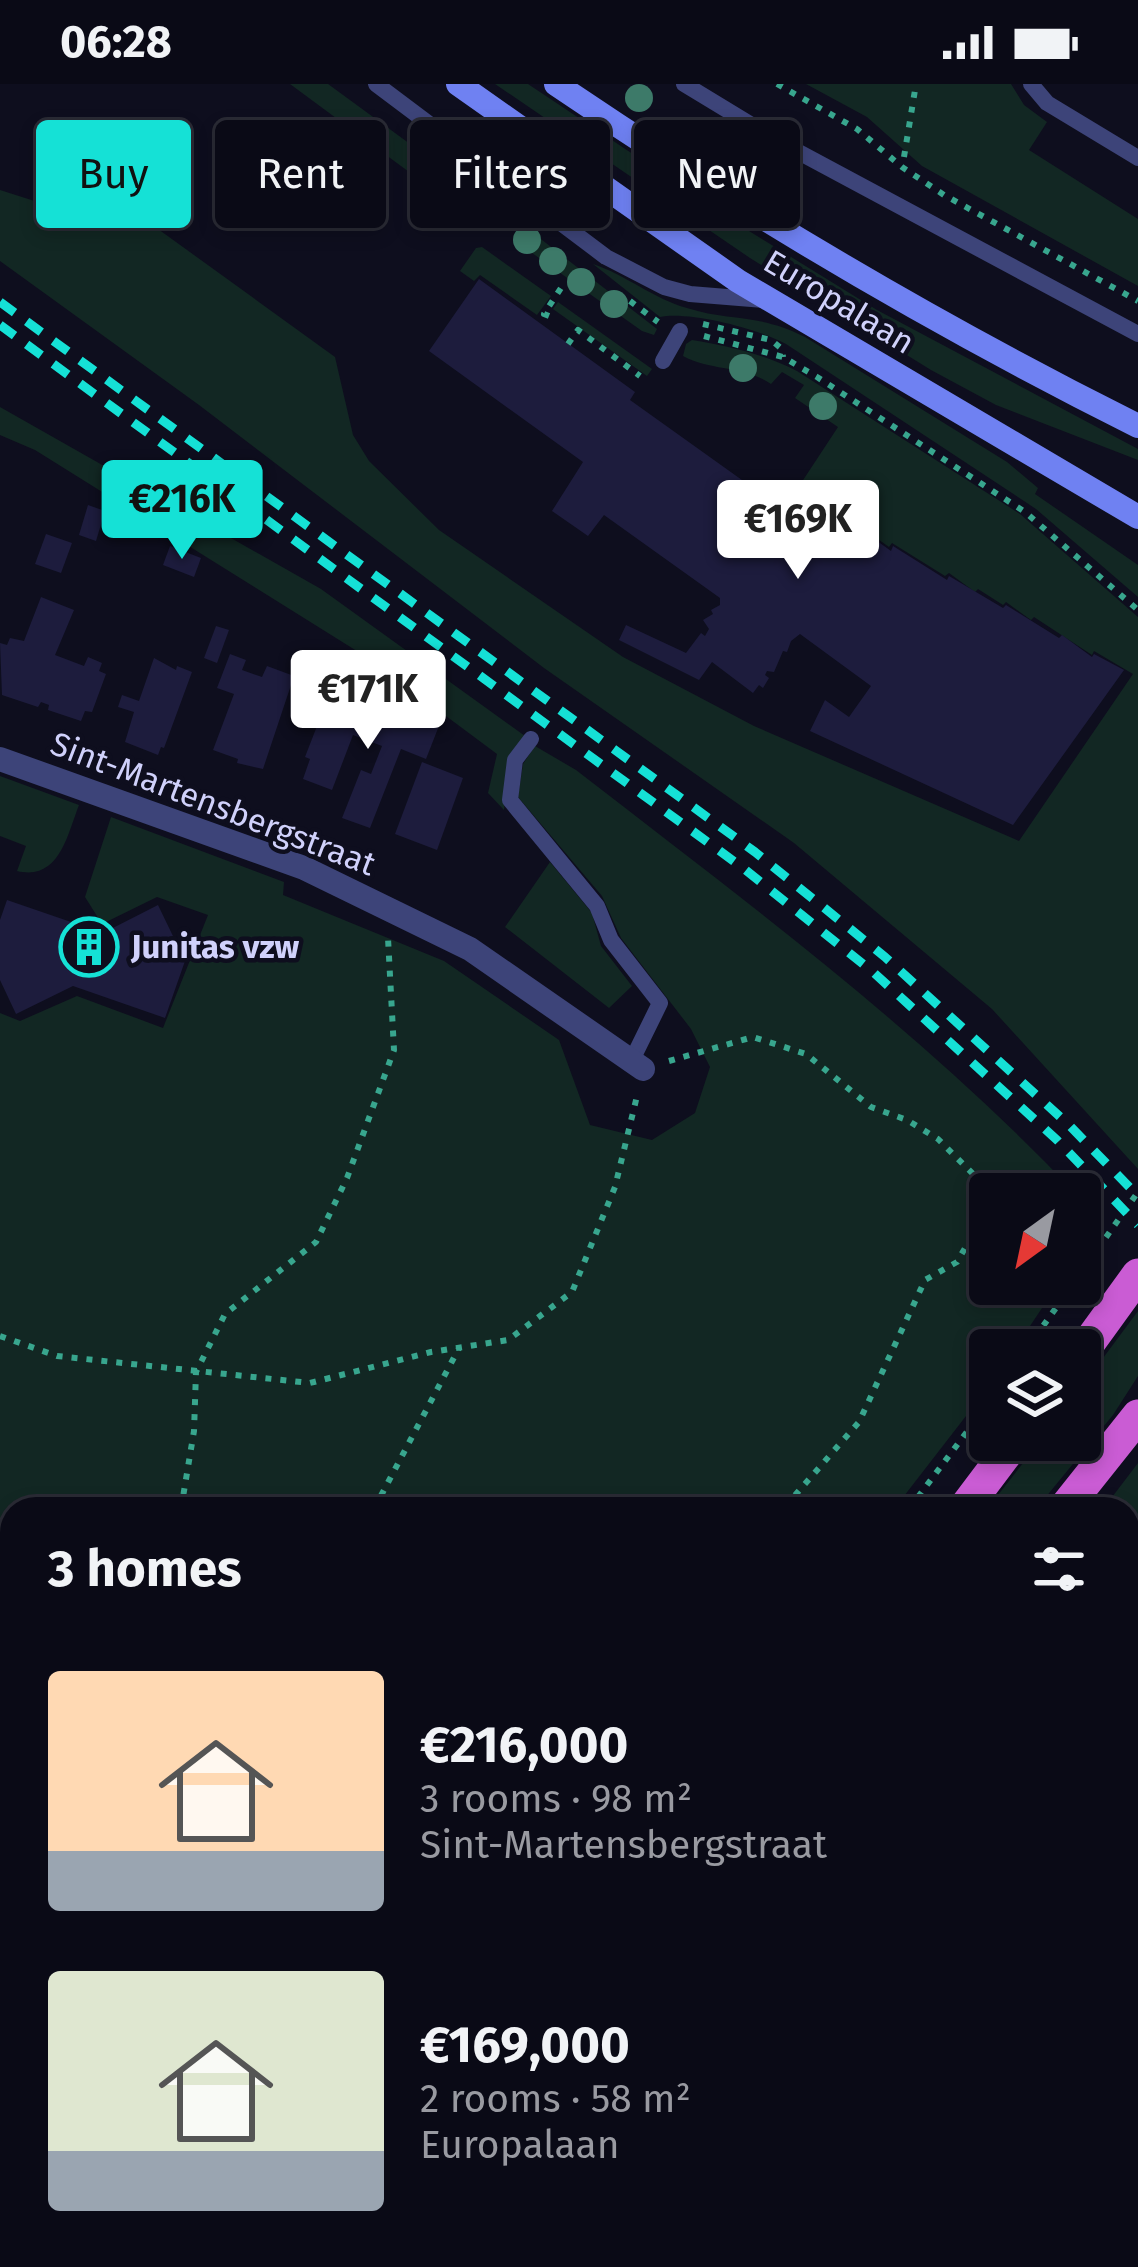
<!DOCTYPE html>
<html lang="en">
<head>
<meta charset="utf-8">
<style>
	:root { --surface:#0a0a16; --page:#181823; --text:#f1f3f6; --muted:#999aa1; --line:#2a2b35; --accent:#15e1d6 }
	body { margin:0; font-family:"Fira Sans",sans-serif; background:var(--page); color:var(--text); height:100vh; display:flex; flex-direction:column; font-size:45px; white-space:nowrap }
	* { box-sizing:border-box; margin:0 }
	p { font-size:39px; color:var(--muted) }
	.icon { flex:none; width:66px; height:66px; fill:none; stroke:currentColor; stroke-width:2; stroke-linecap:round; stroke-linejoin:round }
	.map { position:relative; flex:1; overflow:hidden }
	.panel { position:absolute; left:0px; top:1413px; width:1140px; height:771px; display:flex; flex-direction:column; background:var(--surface); border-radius:36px 36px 0 0; box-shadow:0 6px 18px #0003,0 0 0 3px var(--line) }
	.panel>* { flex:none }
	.guide { position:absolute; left:36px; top:36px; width:1068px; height:108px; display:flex; gap:24px }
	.needle { width:78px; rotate:213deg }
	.controls { position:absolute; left:969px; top:1089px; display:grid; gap:24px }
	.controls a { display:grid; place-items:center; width:132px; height:132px; border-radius:12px; background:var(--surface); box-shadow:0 6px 18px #0003,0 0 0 3px var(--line); font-size:60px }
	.price { position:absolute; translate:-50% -102px; padding:0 27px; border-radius:12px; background:#fff; color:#222; font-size:39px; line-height:78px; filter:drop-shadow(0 3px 6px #0008) }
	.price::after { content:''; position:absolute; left:50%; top:72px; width:36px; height:27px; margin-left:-18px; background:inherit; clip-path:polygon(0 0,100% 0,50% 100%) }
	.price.current { background:var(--accent); color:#111 }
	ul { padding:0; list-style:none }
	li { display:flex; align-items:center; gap:36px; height:300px; padding:0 48px }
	li span { display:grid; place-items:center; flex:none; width:336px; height:240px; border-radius:12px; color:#555 }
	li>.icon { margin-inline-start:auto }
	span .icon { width:144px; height:144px; fill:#fffc; stroke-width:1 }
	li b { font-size:51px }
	h2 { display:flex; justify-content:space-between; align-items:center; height:144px; padding:0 48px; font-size:51px }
	.tag { padding:0 42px; border-radius:12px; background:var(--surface); box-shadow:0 6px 18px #0003,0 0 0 3px var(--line); font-size:42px; line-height:108px }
	.tag.current { background:var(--accent); color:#111 }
	.status { display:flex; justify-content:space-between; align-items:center; height:84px; padding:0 60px; background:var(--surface); direction:ltr }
	.status svg { height:33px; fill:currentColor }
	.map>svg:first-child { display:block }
</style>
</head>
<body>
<div class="status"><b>06:28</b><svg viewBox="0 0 49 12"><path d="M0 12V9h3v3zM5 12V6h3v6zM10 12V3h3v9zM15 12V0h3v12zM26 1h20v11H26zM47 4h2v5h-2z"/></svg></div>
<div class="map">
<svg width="1138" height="2183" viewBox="0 0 1138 2183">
	<rect width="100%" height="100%" fill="#0e0e1e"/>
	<g fill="#122723">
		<path d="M290,0H328L462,98L453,120L447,116Z"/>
		<path d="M495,0H528L736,139L877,226L1138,365V376L996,321L931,286L750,174Z"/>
		<path d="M806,0H1011L1024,21L1047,38L1029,66L1138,135V202L922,82L867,33Z"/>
		<path d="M0,106L91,135L111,111L335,273L353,351L369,377L439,446L623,573L754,642L1019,757L1133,590L1094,567L1092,571L1034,533L1031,536L1006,518L1003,521L978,505L975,508L949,489L945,492L892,459L889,463L822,415L809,433L788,419L838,343L795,314L804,301L782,288L771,300C745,282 711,287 683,272L686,260L692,256C728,262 764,270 797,287L1020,430L1138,533V1085L992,925L794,759L544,584L199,321L0,177Z"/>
		<path d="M524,142L657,245L654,251L642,247L518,159Z"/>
		<path d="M482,163L551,212L537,231L480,191L474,197L460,187L476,164Z"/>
		<path d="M593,180C626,191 654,215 687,224C731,238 758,229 805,253L1007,378L1038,404L1035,410L1138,481V513L1036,425L786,260C759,245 689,227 660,233Z"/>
		<path d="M558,218L652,285L647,292L553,225Z"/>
		<path d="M0,323L321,505L525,652L510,675L504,726L488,709L497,670L368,574L35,366L0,351Z"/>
		<path d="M535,662L576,686C749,820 926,951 1076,1110H990V1200H1058L1014,1266H990V1301L894,1425H12V1566L0,1571V929L20,937L77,912L163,944L208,831L157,813L102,840L85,813L111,733L284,798L283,811L444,877L559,956L590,1041L652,1056L695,1029L710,983L691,945L621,854L602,812L518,713L523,680Z"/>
		<path d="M0,692L79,721C67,752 59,797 17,787L26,762L0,752Z"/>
		<path d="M550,778L592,829L601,862L632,902L609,924L505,843Z"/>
		<path d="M1138,1227V1292L1113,1331L1036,1425H987L1041,1356H1080V1305Z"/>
		<path d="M1138,1379V2183H509L518,2172H1128V1425H1103Z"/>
		<path d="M12,1657V1765L7,1763C0,1726 0,1692 12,1657Z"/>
		<path d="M12,1834V2172H271L260,2183H0V1838Z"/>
	</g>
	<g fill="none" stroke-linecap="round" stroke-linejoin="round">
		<path stroke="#112a3f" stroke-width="10" d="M211,2183L222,2172"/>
	</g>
	<g fill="#1d1c3d">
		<path d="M479,195L635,308L630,316L788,429L791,425L810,437L823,418L891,467L893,462L947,496L949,492L1003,524L1006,521L1059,554L1062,551L1092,573L1094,570L1124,586L1013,741L810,647L825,616L849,633L871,602L800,550L791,557L787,568L783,567L774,588L767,587L765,591L769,594L763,604L759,601L753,609L712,578L699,596L619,556L626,541L686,569L701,549L705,552L709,545L703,536L713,530L711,526L720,521V514L604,431L588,452L552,427L583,378L429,267Z"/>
		<path d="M88,421L105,427L96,457L79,451Z"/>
		<path d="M46,450L72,459L61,489L35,480Z"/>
		<path d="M170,462L201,474L194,493L163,481Z"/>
		<path d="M41,513L74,526L55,571L84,582L88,573L102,579L99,587L106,590L92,628L85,627L81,637L48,626L49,621L41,618L38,623L2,611L0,559L7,561L10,554L24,557Z"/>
		<path d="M216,542L229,546L217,579L204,574Z"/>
		<path d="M230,570L246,576L242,586L262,593L267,582L294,592L263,685L237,679L238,675L213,666L234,610L217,604Z"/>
		<path d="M154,574L176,586L177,582L192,588L164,664L161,663L158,671L125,658L134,628L118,623L122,611L139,617Z"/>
		<path d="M421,614L444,629L426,675L401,665L370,744L342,734L361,686L371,690L382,662L353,651L332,706L303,695L310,675L305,673L324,624L334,628L337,622L361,632L364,623L411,640Z"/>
		<path d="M422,678L463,694L437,766L395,750Z"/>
		<path d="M7,816L103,849L158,821L185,877L165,934L73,902L16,930L0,896V836Z"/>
	</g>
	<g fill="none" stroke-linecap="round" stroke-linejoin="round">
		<g stroke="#38a68e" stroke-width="6" stroke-dasharray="6 9" stroke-linecap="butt">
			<path d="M777,0L857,45L902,83L944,111L1138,217"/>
			<path d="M904,73L916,0"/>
			<path d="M630,217L658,238"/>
			<path d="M549,232L544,230L561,204"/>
			<path d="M703,240L771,256L782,265L783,273"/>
			<path d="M704,252L783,273L817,293L1025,428L1138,526"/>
			<path d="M568,260L578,246L640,292"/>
			<path d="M669,977L753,953L806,970L871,1023L907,1036L938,1055L978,1095L987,1126L957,1178L925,1196L859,1338L783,1425"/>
			<path d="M1080,1190L1138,1108"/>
			<path d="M0,1252L57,1272L310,1299L431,1268L508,1256L572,1208L615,1103L637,1012"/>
			<path d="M1026,1266L1073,1200"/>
			<path d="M181,1425L194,1347L196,1288L225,1230L316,1158L347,1094L394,966L388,854"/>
			<path d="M374,1425L459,1264"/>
			<path d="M909,1425L990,1317"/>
			<path d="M0,1486L12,1492"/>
			<path d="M0,1719L12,1694"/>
			<path d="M0,1789L12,1793"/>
			<path d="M1128,2018L1138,2009"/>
			<path d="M0,2031L12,2015"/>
			<path d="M278,2183L289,2172"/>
			<path d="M987,2183L991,2172"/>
		</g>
		<g stroke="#3d4479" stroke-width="16">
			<path d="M376,0L606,173L664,203L690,210L764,216"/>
			<path d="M684,0L778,57L1138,250"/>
			<path d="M1031,0L1047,19L1138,74"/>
			<path d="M663,277L680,247"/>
			<path d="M531,655L515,676L510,716L597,822L611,856L660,919L632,976"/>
		</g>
		<path stroke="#3d4479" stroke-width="24" d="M0,675L304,784L386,824L470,865L643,985"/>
		<g stroke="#6f81f2" stroke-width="24">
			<path d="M458,0L738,197L1138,433"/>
			<path d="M556,0C743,127 936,241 1138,342"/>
		</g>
		<g stroke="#ca5cd4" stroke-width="33">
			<path d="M1080,1271L1138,1191"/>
			<path d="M964,1425L1016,1356"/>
			<path d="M1064,1425L1138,1332"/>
			<path d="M352,2183L362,2172"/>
			<path d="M449,2183L458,2172"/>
		</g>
		<g stroke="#15e1d6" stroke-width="9" stroke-dasharray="18 15" stroke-linecap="butt">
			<path d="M0,218L755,768L885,873L1069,1041L1138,1112"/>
			<path d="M0,241L743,784L873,888L1057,1056L1138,1141"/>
		</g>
	</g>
	<g fill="#3d7a69">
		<circle cx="639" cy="14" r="14"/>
		<circle cx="696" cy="48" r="14"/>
		<circle cx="646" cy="96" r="14"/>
		<circle cx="454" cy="108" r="14"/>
		<circle cx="527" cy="156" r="14"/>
		<circle cx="553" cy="177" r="14"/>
		<circle cx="581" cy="198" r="14"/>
		<circle cx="614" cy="220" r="14"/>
		<circle cx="743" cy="284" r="14"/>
		<circle cx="823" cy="322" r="14"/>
	</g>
	<defs>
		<symbol id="building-ring" viewBox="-11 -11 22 22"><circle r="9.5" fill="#0e0e1e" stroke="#15e1d6" stroke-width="1.5"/><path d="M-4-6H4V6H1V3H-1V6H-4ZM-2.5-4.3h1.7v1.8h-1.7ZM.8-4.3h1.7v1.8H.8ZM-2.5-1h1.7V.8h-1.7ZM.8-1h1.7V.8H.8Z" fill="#15e1d6"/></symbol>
	</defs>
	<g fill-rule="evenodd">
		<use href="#building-ring" x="56" y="830" width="66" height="66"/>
	</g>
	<g text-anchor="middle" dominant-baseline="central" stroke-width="9" stroke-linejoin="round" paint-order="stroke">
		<g font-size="33" fill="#d0d1fb" stroke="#0e0e1e">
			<text transform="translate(839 218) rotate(31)">Europalaan</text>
			<text transform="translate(213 720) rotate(21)">Sint-Martensbergstraat</text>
		</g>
		<g font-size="33" font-weight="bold" fill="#d0d1fb" stroke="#0e0e1e" text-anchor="start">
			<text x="131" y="863">Junitas vzw</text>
		</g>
	</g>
</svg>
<div class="controls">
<a><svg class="needle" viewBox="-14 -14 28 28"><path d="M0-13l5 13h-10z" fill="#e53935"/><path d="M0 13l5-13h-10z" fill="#999aa1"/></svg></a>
<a><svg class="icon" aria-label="layers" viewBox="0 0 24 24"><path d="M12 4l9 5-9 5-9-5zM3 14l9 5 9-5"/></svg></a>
</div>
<b class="price current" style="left:182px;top:478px">€216K</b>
<b class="price" style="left:798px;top:498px">€169K</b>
<b class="price" style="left:368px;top:668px">€171K</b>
<div class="guide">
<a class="tag current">Buy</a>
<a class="tag">Rent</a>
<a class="tag">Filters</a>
<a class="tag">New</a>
</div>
<section class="panel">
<h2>3 homes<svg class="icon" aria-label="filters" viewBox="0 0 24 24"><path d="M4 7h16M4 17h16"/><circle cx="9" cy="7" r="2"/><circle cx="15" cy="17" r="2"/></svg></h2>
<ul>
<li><span style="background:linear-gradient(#ffd9b3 75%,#9aa5b1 0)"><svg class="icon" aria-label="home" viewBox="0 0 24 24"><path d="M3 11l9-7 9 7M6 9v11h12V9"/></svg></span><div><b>€216,000</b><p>3 rooms · 98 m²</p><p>Sint-Martensbergstraat</p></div></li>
<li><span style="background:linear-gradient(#dfe7d0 75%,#9aa5b1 0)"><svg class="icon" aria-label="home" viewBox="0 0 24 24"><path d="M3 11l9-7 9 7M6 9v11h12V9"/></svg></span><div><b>€169,000</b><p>2 rooms · 58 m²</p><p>Europalaan</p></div></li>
</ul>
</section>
</div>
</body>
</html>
